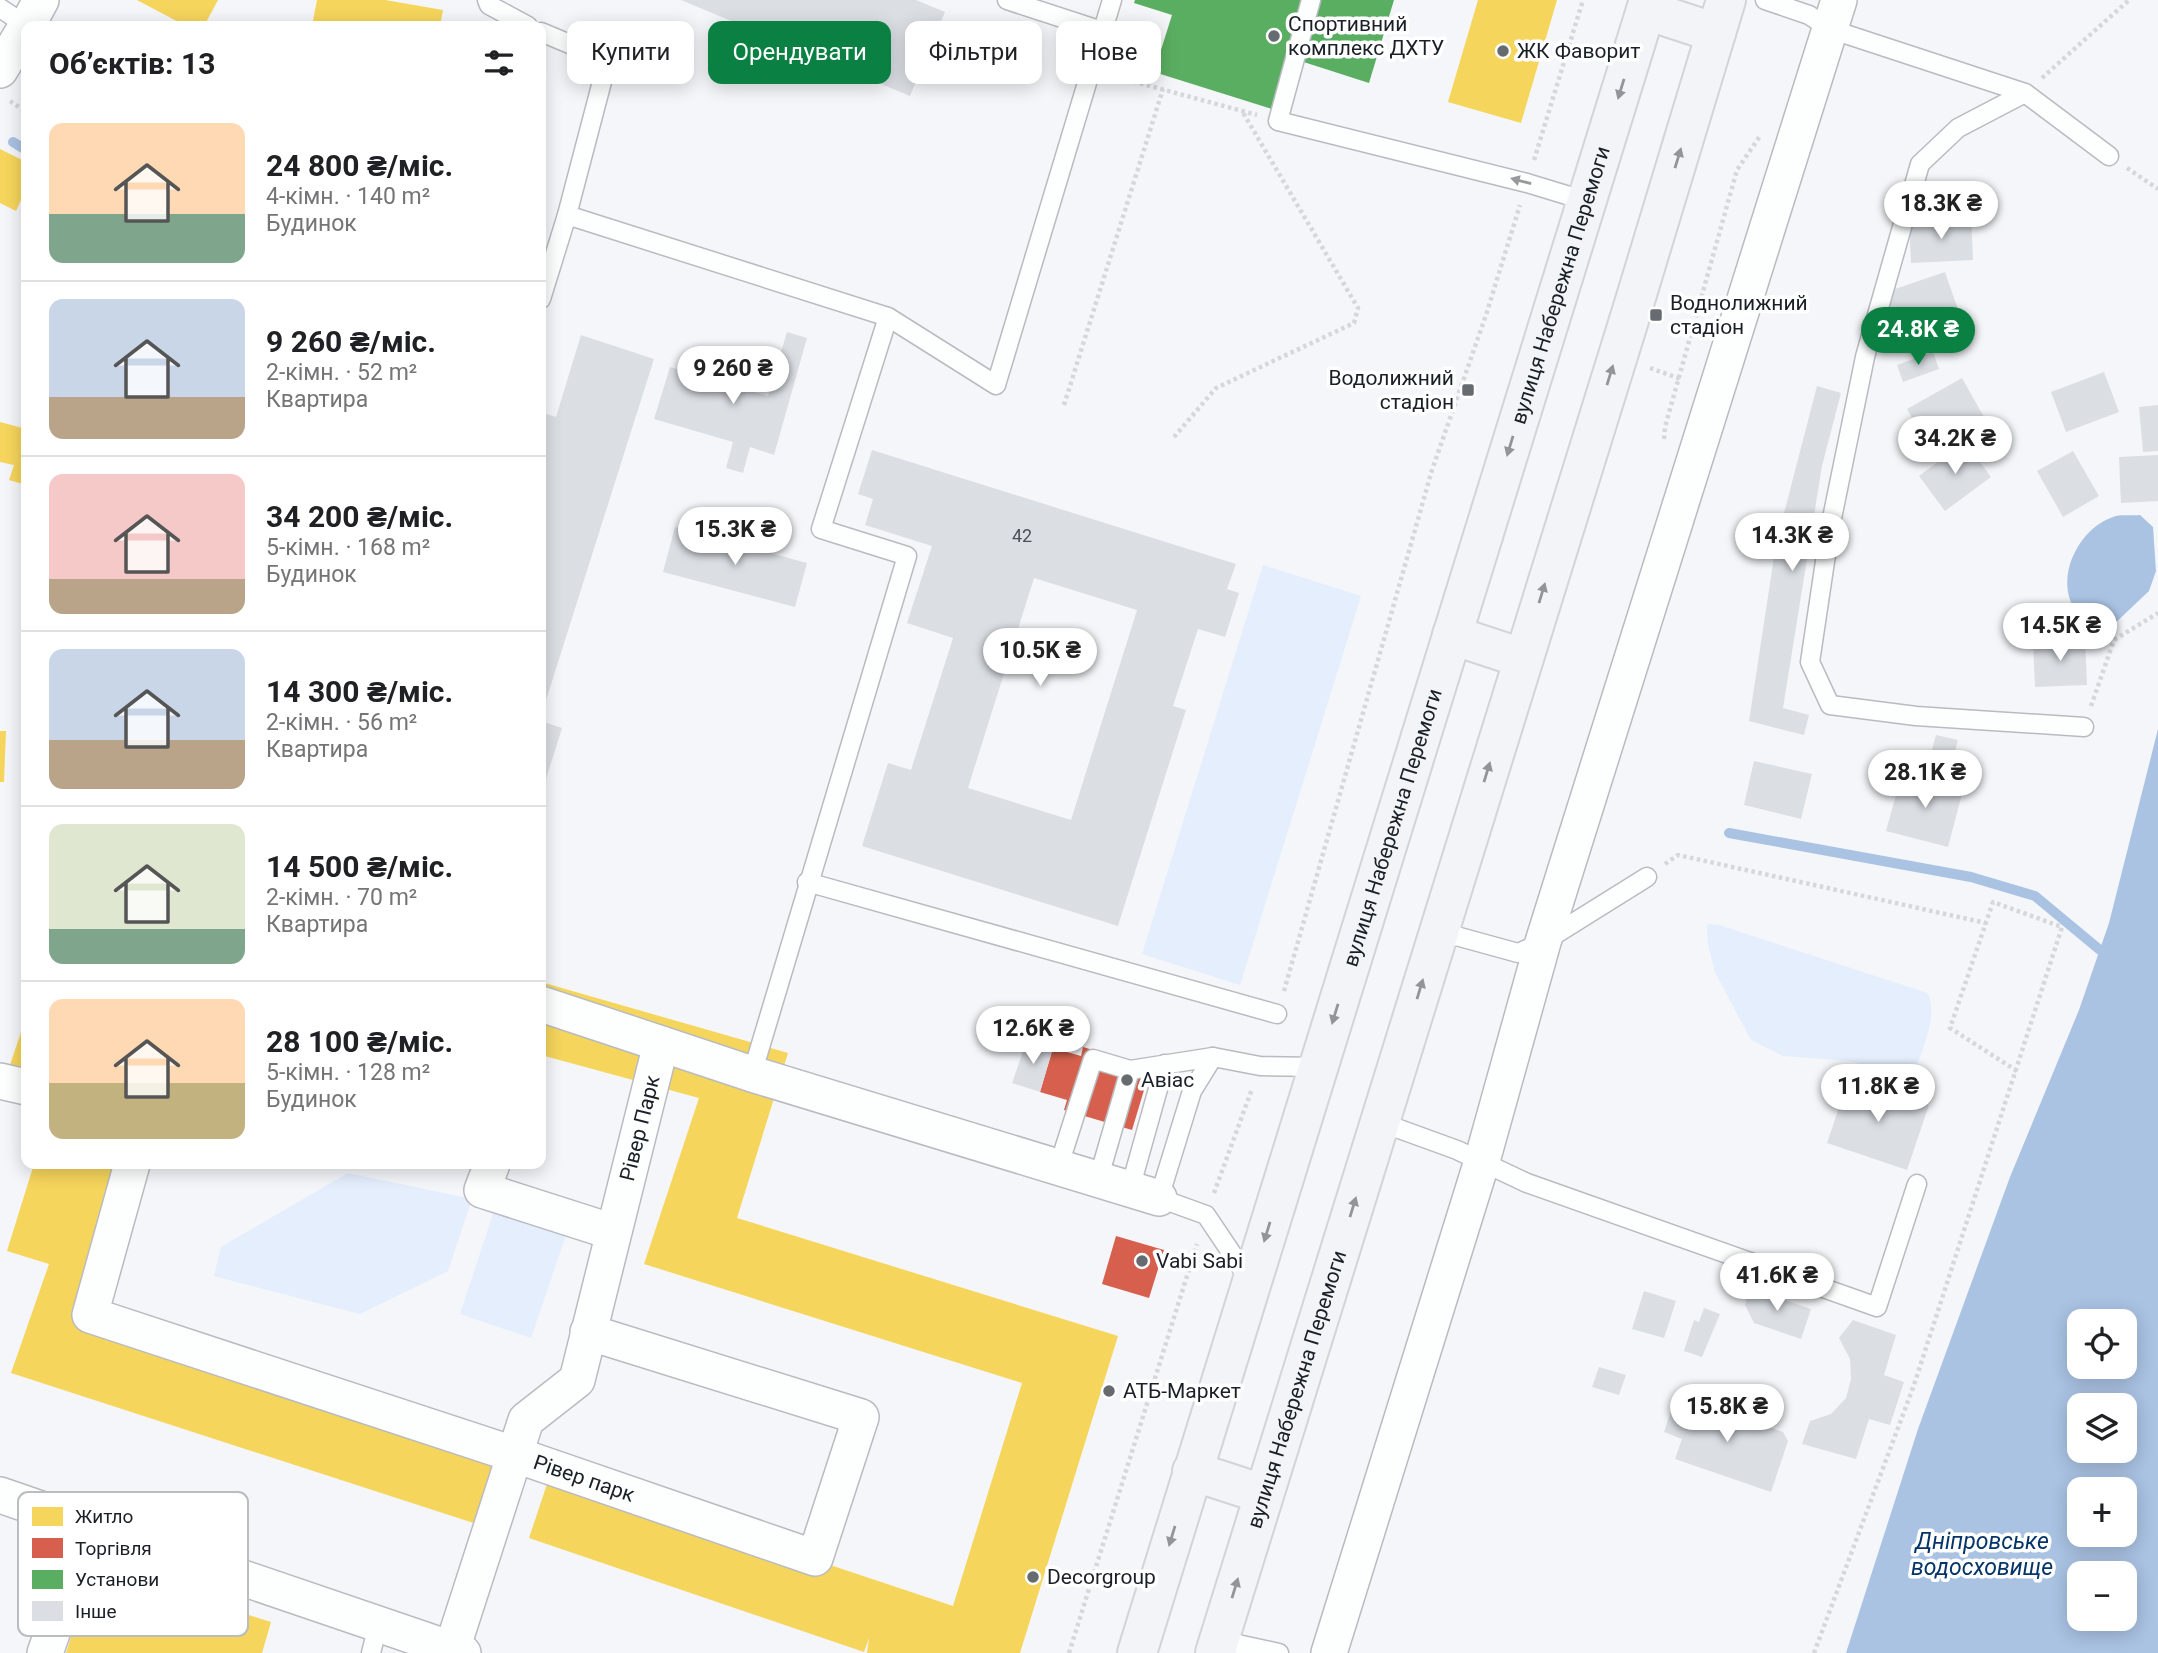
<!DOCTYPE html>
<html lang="uk">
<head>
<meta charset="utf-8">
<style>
	:root { --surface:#fff; --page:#f2f2f2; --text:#202124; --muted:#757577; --line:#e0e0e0; --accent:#0b8043 }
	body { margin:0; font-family:Roboto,sans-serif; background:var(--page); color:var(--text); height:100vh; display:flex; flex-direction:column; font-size:26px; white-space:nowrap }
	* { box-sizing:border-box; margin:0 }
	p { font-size:23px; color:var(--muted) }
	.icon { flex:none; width:38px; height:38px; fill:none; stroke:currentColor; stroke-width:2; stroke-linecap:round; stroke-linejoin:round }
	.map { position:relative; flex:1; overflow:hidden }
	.side { position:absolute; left:21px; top:21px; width:525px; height:1148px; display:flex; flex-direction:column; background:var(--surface); border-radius:14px; box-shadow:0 4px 18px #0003 }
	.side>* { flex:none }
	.guide { position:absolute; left:567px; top:21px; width:665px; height:63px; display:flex; gap:14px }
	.controls { position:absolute; left:2067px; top:1309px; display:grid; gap:14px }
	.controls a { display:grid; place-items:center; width:70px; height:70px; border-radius:14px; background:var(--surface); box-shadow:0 4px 18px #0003; font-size:35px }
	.price { position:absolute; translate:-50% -60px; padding:0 16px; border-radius:24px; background:#fff; color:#222; font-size:23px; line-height:46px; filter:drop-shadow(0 2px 4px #0008) }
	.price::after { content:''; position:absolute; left:50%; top:42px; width:21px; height:16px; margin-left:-10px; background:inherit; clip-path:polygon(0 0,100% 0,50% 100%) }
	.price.on { background:var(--accent); color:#fff }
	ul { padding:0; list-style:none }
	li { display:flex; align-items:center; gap:21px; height:175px; padding:0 28px }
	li+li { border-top:2px solid var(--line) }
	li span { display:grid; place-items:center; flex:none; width:196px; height:140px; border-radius:14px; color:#555 }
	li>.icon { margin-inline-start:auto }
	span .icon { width:84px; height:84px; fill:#fffc; stroke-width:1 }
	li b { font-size:30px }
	h2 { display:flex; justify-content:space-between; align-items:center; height:84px; padding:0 28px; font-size:30px }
	.chip { padding:0 24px; border-radius:14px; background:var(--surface); box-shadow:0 4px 18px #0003; font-size:24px; line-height:63px }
	.chip.on { background:var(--accent); color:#fff }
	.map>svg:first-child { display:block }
</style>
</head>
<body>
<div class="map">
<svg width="2158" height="1653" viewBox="0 0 2158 1653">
	<rect width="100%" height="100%" fill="#f4f6f9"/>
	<g fill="#e4eefc">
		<path d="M1263,565L1361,596L1240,985L1142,954Z"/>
		<path d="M1707,924L1719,925L1927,993C1940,1015 1920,1053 1913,1077L1848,1061L1783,1056L1751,1040L1715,972L1708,944Z"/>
		<path d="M348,1173L472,1199L448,1271L360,1314L214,1276L221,1247Z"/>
		<path d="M495,1208L567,1232L531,1338L460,1314Z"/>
	</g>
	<g fill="#aac3e3" fill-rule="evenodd">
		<path d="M2140,515L2153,527L2156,571L2149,591L2111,627L2102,628C2094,622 2077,615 2073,606C2056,574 2080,528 2113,517C2120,514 2131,516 2140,515Z"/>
		<path d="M2158,729V1653H1846L1918,1429L2010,1177L2079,1010L2109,923ZM2079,1321H2124V1367H2079ZM2079,1405H2124V1451H2079ZM2079,1489H2124V1535H2079ZM2079,1573H2124V1619H2079Z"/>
	</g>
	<g fill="#f6d55c">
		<path d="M137,0H218L204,26H186Z"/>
		<path d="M317,0H385L443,10L440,26H312Z"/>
		<path d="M1478,0H1557L1521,123L1448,102Z"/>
		<path d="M0,149L26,162V189L16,211L0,203Z"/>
		<path d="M0,422L26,429V485L9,480L14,465L0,462Z"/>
		<path d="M0,731H6L4,782H0Z"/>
		<path d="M541,982L788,1053L737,1218L1118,1336L1020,1653H867L869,1638L864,1652L529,1538L551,1472L953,1606L1022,1383L644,1264L699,1098L541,1055Z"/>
		<path d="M26,1017V1076L8,1071Z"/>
		<path d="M34,1164H114L83,1274L113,1283L101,1323L512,1455L489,1528L11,1373L49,1264L7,1251Z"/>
		<path d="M93,1567L271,1622L262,1653H66Z"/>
	</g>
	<g fill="#d6604d">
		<path d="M1083,1047L1151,1067L1132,1130L1064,1110L1067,1100L1040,1092L1053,1048L1081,1056Z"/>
		<path d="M1116,1236L1164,1250L1149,1298L1102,1284Z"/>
	</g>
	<path fill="#5aae61" d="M1135,0H1394L1369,83L1288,57L1272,109L1154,72L1172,15L1134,3Z"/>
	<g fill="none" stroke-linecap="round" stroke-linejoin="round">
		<g stroke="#aac3e3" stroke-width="10">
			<path d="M13,142L26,150"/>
			<path d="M1729,833L1971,877L2035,896L2100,950"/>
		</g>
	</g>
	<g fill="#dbdfe4" fill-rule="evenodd">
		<path d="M681,0H916L945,12L910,96Z"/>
		<path d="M1971,219L1973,260L1911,263L1909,222Z"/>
		<path d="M1945,272L1961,318L1902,339L1886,292Z"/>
		<path d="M787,332L807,338L774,455L750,447L743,473L726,468L733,442L654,419L670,367L768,396Z"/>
		<path d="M581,335L654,359L541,716V464L546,449L541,447V421L543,413L556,417Z"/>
		<path d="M1933,352L1939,369L1903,382L1897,365Z"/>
		<path d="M2104,372L2119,412L2066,432L2051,392Z"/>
		<path d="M1962,378L1985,419L1930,450L1907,409Z"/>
		<path d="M1817,386L1841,393L1822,466L1783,708L1809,715L1804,735L1749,721L1776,544Z"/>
		<path d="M2158,405V451L2143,452L2139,407Z"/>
		<path d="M1965,442L1991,477L1945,511L1919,476Z"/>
		<path d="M872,450L1236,564L1227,589L1239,593L1225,637L1198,629L1173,706L1186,710L1118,926L862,846L888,763L911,770L953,638L907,623L932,546L865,525L873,499L858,494ZM1034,578L1137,610L1071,820L968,788Z"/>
		<path d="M2073,451L2099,496L2063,517L2037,471Z"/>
		<path d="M2158,455V501L2121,503L2119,457Z"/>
		<path d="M675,527L807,563L795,607L663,572Z"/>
		<path d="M2085,639L2087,685L2035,687L2033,641Z"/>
		<path d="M541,721L562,728L546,779L541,777Z"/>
		<path d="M1936,735L1958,740L1948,779L1926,772Z"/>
		<path d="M1754,761L1812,774L1801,819L1744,805Z"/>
		<path d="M1902,773L1963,790L1948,847L1886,831Z"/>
		<path d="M1027,1040L1053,1048L1040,1092L1012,1083Z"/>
		<path d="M1849,1078L1929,1105L1907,1170L1827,1143Z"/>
		<path d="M1750,1288L1811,1309L1801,1339L1754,1323L1745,1305Z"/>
		<path d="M1644,1291L1676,1301L1664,1338L1632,1329Z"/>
		<path d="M1704,1308L1720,1314L1702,1357L1684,1351L1694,1320L1699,1322Z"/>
		<path d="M1853,1320L1896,1335L1884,1375L1904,1382L1890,1425L1869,1419L1856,1459L1802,1444L1810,1421L1831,1414L1846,1398L1851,1379L1850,1359L1839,1338Z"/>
		<path d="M1599,1367L1626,1375L1619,1395L1592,1387Z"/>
		<path d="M1676,1396L1783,1432L1788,1441L1771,1492L1675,1459L1682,1439L1664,1432Z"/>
	</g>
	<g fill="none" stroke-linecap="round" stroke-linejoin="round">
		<defs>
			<g id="lane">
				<path d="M487,0L489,5L528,26"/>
				<path d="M1007,0L1102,31"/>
				<path d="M1311,0L1278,121L1527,183L1586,201"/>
				<path d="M1765,0L1809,15L1830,29L2025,93L2109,156"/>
				<path d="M0,8L27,26"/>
				<path d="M541,32L572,45L604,74L567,215L541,299"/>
				<path d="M2025,93L1958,128L1920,164L1865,357L1830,528L1810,662L1830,705L1916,716L2084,727"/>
				<path d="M567,215L888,317L996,385L1112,0"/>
				<path d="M807,882L1277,1014"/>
				<path d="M1438,931L1518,953L1543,942L1647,877"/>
				<path d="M752,1074L907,556L821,529L888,317"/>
				<path d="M1380,1122L1457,1150L1527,1183L1877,1307L1917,1184"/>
				<path d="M1058,1168L1093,1059L1130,1070L1213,1057"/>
				<path d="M1098,1180L1130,1070"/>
				<path d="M1130,1189L1165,1064"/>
				<path d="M1251,1282L1206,1215L1159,1198L1192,1091L1213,1057L1260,1066L1318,1067"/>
				<path d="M1219,1640L1279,1653"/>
				<path d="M371,1653L378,1625"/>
			</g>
			<g id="street">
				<path d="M27,26L41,0"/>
				<path d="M0,70L26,27"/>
				<path d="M541,1004L752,1074L1159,1198"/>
				<path d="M0,1081L26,1087"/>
				<path id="s1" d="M132,1164L90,1315L513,1454L815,1558L861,1417L588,1332"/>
				<path d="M492,1164L482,1190L613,1232"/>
				<path d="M0,1495L90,1526L45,1653"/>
				<path d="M90,1526L463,1653"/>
				<path id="s2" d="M452,1649L526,1420L577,1380L661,1044"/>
				<path d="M1329,1653L1482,1161L1543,942L1839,0"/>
			</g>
			<g id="primary">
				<path d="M1646,10L1716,33"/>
				<path d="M1452,635L1522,658"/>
				<path d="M1192,1471L1263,1494"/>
				<path id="s3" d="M1137,1653L1649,0"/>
				<path id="s4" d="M1215,1653L1634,304L1726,0"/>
			</g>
		</defs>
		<use href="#lane" stroke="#b8bbc0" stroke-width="21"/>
		<use href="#street" stroke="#b8bbc0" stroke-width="38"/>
		<use href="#primary" stroke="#d2d4d6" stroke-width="42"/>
		<g stroke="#d5d7d8" stroke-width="4.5" stroke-dasharray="3.5 3.5" stroke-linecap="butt">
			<path d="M1113,76L1257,115"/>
			<path d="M2042,78L2129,0"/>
			<path d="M10,101L26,112"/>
			<path d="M1534,160L1583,0"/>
			<path d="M2127,168L2158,189"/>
			<path d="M1650,368L1681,379"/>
			<path d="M1064,405L1163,89"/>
			<path d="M1174,437L1216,388L1354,323L1358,308L1242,111"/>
			<path d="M1664,439L1665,427L1737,170L1760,136"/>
			<path d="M2091,706L2114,640L2158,613"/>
			<path d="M1665,864L1678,855L1986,923"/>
			<path d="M1284,991L1432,470L1486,315L1520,205"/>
			<path d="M1214,1193L1252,1089"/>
			<path d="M1069,1653L1197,1244"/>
			<path d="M1814,1653L1914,1385L2062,927L1993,902L1950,1028L2017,1071"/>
		</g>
		<use href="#lane" stroke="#fdfefe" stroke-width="18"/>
		<use href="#street" stroke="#fdfefe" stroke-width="35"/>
		<use href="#primary" stroke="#f2f4f7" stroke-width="38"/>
	</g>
	<defs><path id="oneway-solid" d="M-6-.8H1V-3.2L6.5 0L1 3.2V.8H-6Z" transform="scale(1.75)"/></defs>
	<g fill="#919599">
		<use href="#oneway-solid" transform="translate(1621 89) rotate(107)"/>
		<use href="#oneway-solid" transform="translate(1678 158) rotate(-73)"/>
		<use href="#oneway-solid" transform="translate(1610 375) rotate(-73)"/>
		<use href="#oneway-solid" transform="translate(1510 446) rotate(107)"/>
		<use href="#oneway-solid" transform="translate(1542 593) rotate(-73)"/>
		<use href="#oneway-solid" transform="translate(1487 772) rotate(-73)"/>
		<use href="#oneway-solid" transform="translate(1420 989) rotate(-73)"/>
		<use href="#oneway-solid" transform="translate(1335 1014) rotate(107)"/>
		<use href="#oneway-solid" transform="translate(1353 1207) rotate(-73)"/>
		<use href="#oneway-solid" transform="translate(1267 1232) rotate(107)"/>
		<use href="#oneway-solid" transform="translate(1172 1536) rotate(107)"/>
		<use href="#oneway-solid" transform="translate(1235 1588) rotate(-73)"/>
	</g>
	<use fill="#979a9d" href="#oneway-solid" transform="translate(1521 181) rotate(-165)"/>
	<g fill="#666b70" stroke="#fff" stroke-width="2.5">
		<circle cx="1274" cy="36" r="7"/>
		<circle cx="1503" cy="51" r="7"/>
		<rect x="1649" y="308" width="14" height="14" rx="3.5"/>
		<rect x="1461" y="383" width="14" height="14" rx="3.5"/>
		<circle cx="1127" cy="1080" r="7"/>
		<circle cx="1142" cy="1261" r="7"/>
		<circle cx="1109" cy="1391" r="7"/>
		<circle cx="1033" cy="1577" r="7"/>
	</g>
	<g text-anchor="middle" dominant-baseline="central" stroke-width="7" stroke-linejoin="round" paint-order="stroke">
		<g font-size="18" fill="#4a5056">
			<text x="1022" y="535">42</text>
		</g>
		<g font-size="21" fill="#1a2027" stroke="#fff" text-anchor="start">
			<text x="1288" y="24">Спортивний<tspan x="1288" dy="24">комплекс ДХТУ</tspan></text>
			<text x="1517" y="51">ЖК Фаворит</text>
			<text x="1670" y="303">Воднолижний<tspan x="1670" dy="24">стадіон</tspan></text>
			<text x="1454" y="378" text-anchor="end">Водолижний<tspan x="1454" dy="24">стадіон</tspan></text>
			<text x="1141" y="1080">Авіас</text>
			<text x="1156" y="1261">Vabi Sabi</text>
			<text x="1123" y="1391">АТБ-Маркет</text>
			<text x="1047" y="1577">Decorgroup</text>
		</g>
		<g font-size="21" fill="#1a2027" stroke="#fff">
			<text stroke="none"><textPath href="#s3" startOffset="1432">вулиця Набережна Перемоги</textPath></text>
			<text stroke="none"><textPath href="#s3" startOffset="864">вулиця Набережна Перемоги</textPath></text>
			<text stroke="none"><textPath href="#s2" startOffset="565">Рівер Парк</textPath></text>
			<text stroke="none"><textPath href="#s4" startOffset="276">вулиця Набережна Перемоги</textPath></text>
			<text stroke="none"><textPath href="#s1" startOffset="677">Рівер парк</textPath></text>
		</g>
		<g font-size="23" font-style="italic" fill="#053469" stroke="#fff">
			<text x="1982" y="1541">Дніпровське<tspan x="1982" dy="26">водосховище</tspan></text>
		</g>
	</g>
	<rect x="18" y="1492" width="230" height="144" rx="10" fill="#fff" stroke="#babcbe" stroke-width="2"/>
	<rect x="32" y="1507" width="31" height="19" fill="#f6d55c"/>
	<rect x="32" y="1538" width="31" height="20" fill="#d6604d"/>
	<rect x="32" y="1570" width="31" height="19" fill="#5aae61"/>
	<rect x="32" y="1601" width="31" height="20" fill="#dbdfe4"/>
	<g font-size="19" fill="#1a2027">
		<text x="75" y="1523">Житло</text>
		<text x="75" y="1555">Торгівля</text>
		<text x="75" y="1586">Установи</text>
		<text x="75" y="1618">Інше</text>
	</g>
</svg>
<div class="controls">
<a><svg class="icon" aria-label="locate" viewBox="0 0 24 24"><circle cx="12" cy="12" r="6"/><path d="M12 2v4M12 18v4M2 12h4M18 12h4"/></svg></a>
<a><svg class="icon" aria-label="layers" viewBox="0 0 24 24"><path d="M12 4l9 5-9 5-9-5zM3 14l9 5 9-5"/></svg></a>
<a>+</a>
<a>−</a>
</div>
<b class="price" style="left:1941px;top:241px">18.3K ₴</b>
<b class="price on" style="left:1918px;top:367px">24.8K ₴</b>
<b class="price" style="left:733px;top:406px">9 260 ₴</b>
<b class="price" style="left:1955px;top:476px">34.2K ₴</b>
<b class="price" style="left:735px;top:567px">15.3K ₴</b>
<b class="price" style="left:1792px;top:573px">14.3K ₴</b>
<b class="price" style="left:2060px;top:663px">14.5K ₴</b>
<b class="price" style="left:1040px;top:688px">10.5K ₴</b>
<b class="price" style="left:1925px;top:810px">28.1K ₴</b>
<b class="price" style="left:1033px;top:1066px">12.6K ₴</b>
<b class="price" style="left:1878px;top:1124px">11.8K ₴</b>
<b class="price" style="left:1777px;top:1313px">41.6K ₴</b>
<b class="price" style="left:1727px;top:1444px">15.8K ₴</b>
<div class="guide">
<a class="chip">Купити</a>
<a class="chip on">Орендувати</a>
<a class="chip">Фільтри</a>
<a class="chip">Нове</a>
</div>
<section class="side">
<h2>Об’єктів: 13<svg class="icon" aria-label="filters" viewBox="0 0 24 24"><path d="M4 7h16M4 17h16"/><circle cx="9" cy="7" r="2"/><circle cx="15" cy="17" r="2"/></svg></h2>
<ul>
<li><span style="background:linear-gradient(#ffd9b3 65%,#7fa58c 0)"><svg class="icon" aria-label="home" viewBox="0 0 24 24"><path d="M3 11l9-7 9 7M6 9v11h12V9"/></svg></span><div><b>24 800 ₴/міс.</b><p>4-кімн. · 140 m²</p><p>Будинок</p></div></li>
<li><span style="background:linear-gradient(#c9d6e8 70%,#b9a48a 0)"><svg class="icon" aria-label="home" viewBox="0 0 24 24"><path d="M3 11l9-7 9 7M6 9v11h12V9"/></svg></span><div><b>9 260 ₴/міс.</b><p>2-кімн. · 52 m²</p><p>Квартира</p></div></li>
<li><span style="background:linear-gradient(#f6c9c9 75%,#b9a48a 0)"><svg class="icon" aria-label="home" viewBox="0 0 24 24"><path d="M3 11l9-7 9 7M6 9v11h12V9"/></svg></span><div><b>34 200 ₴/міс.</b><p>5-кімн. · 168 m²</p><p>Будинок</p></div></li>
<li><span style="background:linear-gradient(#c9d6e8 65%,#b9a48a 0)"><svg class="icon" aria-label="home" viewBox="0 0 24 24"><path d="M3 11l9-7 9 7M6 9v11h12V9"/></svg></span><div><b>14 300 ₴/міс.</b><p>2-кімн. · 56 m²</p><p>Квартира</p></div></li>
<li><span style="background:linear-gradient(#dfe7d0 75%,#7fa58c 0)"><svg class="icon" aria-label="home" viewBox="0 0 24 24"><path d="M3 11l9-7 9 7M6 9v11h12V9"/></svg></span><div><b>14 500 ₴/міс.</b><p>2-кімн. · 70 m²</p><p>Квартира</p></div></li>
<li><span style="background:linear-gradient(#ffd9b3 60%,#c2b280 0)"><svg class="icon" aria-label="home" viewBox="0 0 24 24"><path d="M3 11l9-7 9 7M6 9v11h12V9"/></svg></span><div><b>28 100 ₴/міс.</b><p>5-кімн. · 128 m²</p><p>Будинок</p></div></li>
</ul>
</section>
</div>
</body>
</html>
